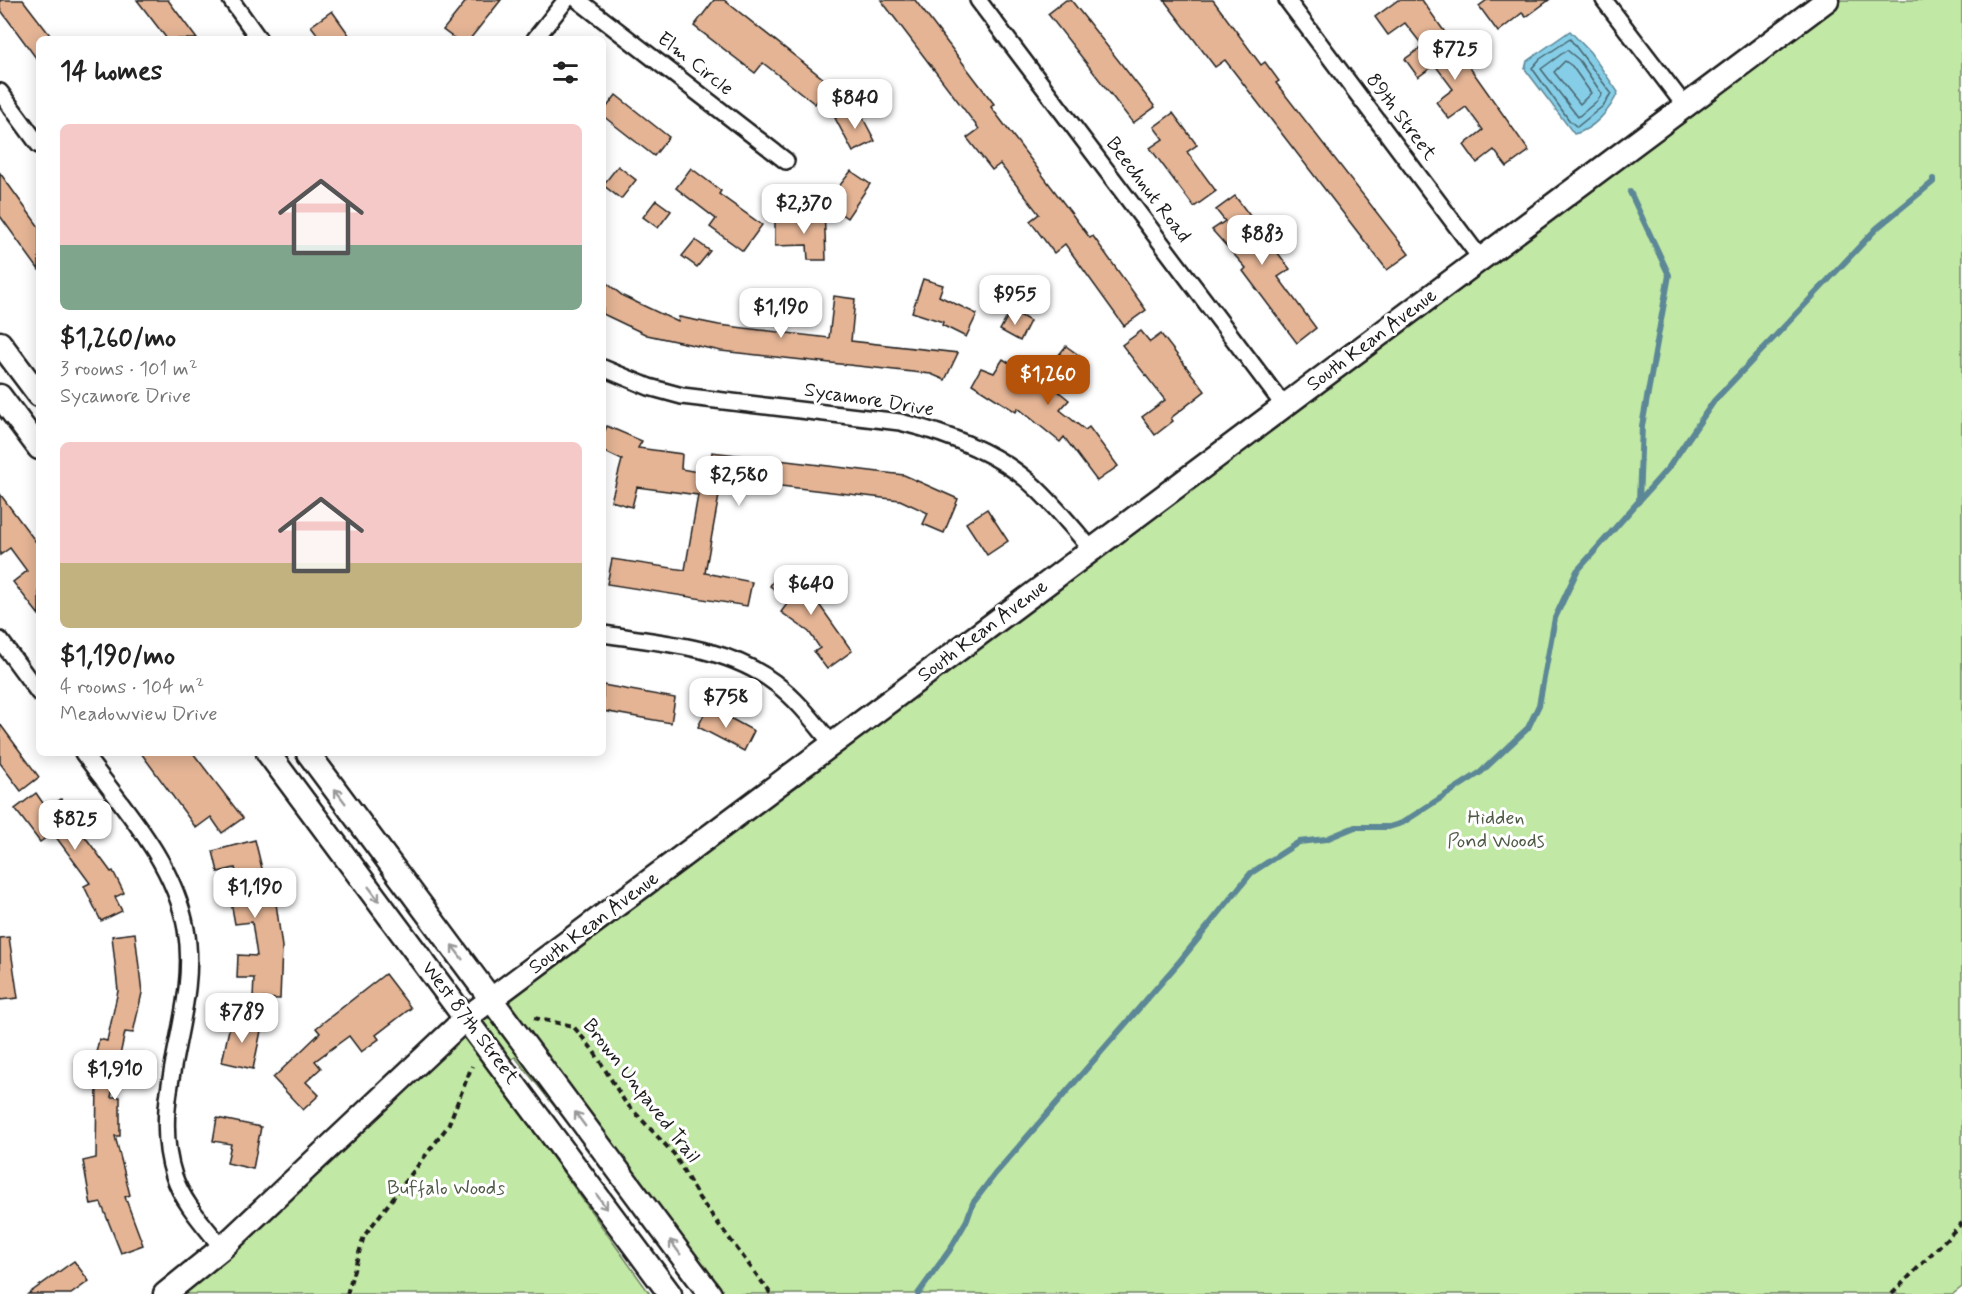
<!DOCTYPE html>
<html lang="en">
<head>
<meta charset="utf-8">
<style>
	:root { --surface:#fff; --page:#f2f2f2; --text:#222; --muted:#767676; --accent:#b45309 }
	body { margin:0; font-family:Mynerve,sans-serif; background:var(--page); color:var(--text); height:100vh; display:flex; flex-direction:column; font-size:22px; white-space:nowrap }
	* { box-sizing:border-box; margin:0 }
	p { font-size:20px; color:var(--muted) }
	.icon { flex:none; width:33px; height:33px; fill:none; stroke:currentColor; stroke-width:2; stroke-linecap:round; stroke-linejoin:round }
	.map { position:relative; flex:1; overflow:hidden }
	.panel { position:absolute; left:36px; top:36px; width:570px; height:720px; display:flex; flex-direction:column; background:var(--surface); border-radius:9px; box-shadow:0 3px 15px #0003 }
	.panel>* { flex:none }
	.price { position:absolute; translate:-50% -51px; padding:0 14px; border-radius:12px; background:#fff; color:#222; font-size:20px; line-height:39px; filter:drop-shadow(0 2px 3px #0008) }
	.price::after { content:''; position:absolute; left:50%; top:36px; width:18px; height:14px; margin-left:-9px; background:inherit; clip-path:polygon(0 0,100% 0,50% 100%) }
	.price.selected { background:var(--accent); color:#fff }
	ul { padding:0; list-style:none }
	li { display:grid; align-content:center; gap:12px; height:318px; padding:0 24px }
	li span { display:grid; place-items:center; height:186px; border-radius:9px; color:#555 }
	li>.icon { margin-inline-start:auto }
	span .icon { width:108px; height:108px; fill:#fffc; stroke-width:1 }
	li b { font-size:26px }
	h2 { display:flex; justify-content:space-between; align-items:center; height:72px; padding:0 24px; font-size:26px }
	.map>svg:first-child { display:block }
</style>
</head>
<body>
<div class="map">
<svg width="1962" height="1294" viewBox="0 0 1962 1294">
	<rect width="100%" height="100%" fill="#fff"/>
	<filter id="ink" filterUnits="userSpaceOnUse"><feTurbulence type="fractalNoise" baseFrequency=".0167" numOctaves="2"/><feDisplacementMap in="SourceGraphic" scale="12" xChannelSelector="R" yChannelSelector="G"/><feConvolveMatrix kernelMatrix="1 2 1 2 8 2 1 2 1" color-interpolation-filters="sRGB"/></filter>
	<g filter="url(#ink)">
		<path fill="#c1e8a4" stroke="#6e8260" stroke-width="1.5" d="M1831,0H1962V1287L1953,1294H704L515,1057L493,1074L650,1294H158L483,1014Z"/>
		<path fill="#86cee7" stroke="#5c8796" stroke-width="1.5" d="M1570,31L1590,52L1618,92C1611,109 1593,130 1574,134L1525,69L1527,61Z"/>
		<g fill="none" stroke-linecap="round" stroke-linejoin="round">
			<g stroke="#46636d" stroke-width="1.5">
				<path d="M1570,39L1611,93L1603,106L1577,127L1569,120L1532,68L1540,59Z"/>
				<path d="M1567,50L1579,60L1602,94L1597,101L1578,117L1541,69Z"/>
				<path d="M1565,61L1572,66L1591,93L1580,104L1554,72Z"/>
			</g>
			<g stroke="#5c8796" stroke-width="6">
				<path d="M1630,192L1669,275L1642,426L1639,501"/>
				<path d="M918,1294L949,1251L967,1220L973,1203L995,1174L1180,961L1251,873L1299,842L1326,839L1355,827H1389L1402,823L1481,772L1528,728L1539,705L1555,618L1577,571L1669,467L1714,401L1877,228L1933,182V179"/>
			</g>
		</g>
		<g fill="#e4b495" stroke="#1c1c1c" stroke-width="1.5">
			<path d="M0,0H23L53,39H39V62L0,9Z"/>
			<path d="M137,0H168L197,39H167Z"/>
			<path d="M467,0H501L470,39H455L443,30Z"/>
			<path d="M714,0H724L830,84L815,104L763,63L755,73L694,26Z"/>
			<path d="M881,0H915L994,104L991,107L1090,238L1093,236L1146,310L1124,326L1065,244L1054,253L1030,221L1039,214L1000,164L992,170L967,138L979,129Z"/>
			<path d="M1066,0H1071L1155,107L1133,123L1048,14Z"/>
			<path d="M1164,0H1213L1261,65L1265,62L1279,81L1276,83L1409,254L1387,270L1225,60L1215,67Z"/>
			<path d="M1398,0H1422L1529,151L1507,167L1494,150L1477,163L1464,145L1483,130L1466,107L1449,119L1436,102L1453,89L1435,65L1418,77L1405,59L1423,46L1405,23L1388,35L1375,17Z"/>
			<path d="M1487,0H1549L1526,17L1522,13L1498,32L1479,6Z"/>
			<path d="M332,11L352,39H321L311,26Z"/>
			<path d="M616,95L669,137L654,156L603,116V112Z"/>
			<path d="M857,107L875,141L853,152L835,118Z"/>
			<path d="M1173,113L1197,145L1187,152L1216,191L1194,207L1150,148L1163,139L1154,127Z"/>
			<path d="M618,166L636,180L621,199L603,185Z"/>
			<path d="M691,168L721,191L719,194L762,225L743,251L710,227L716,219L676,188Z"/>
			<path d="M851,171L870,184L847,218L826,203Z"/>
			<path d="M0,173L39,227V270L0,216Z"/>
			<path d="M1235,196L1290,269L1278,277L1316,328L1297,343L1243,271L1246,268L1212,230L1225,221L1216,210Z"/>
			<path d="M656,200L671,211L658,228L643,217Z"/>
			<path d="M824,206L826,260H808L807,245L775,246V221L814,220Z"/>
			<path d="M695,240L710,251L697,267L682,256Z"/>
			<path d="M923,279L943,285L939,296L977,314L966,337L942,325L943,322L912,312Z"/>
			<path d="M603,280L623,296L678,322L679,317L719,325L829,338L834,296L855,299L851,341L958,353L945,380L931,374L721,351L647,335L603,314Z"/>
			<path d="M1011,310L1030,321L1020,341L1000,330Z"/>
			<path d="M1141,331L1150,342L1161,334L1205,391L1171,418L1173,421L1155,435L1142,417L1165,400L1122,345Z"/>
			<path d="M1066,346L1084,359L1058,391L1069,400L1060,410L1085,430L1089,427L1118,466L1097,481L1064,437L1060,442L1018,408L1016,412L972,384L981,368L994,373L1003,359L1038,381Z"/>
			<path d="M607,426L642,441L638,448L682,454L681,469L709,474L712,452L904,475L958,499L944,533L923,524L928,513L900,500L722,479L705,573L752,582L747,606L607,584L612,559L685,570L698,495L637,487L632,507L611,501L622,460L603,451V435Z"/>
			<path d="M0,494L39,546V615L13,582L27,571L10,548L0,555Z"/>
			<path d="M987,509L1008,541L987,555L966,523Z"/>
			<path d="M783,566L824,595L818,603L852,651L827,669L814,652L820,648L809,632L781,612L790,600L770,586Z"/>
			<path d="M603,685L675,698L671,723L603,711Z"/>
			<path d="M708,706L754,731L744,751L698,727Z"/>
			<path d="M0,724L39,777L21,791L0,763Z"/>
			<path d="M141,753H193L243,818L222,833L211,817L196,828Z"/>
			<path d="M36,793L47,809L61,799L74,817L72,819L111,872L113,871L124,893L115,897L122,911L101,921L84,886L90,883L53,833L40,842L15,809Z"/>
			<path d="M255,840L269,897L275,896L282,947L280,999L253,998L254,978H237L238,955L257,956L252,922L235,924L231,902L244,900L235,868L218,872L213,851Z"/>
			<path d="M135,933L142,993L133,1033L125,1032L111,1097H120V1136H115L130,1195L125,1197L143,1245L121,1253L101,1203L91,1205L83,1161L96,1158L97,1078L91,1077L99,1039L107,1041L118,991L112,936Z"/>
			<path d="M9,937L18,998L0,1000V938Z"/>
			<path d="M385,974L411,1008L376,1035L379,1039L361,1052L349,1036L315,1061L321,1068L306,1082L319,1095L303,1110L273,1078L320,1033L316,1028Z"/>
			<path d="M231,1020L262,1026L253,1069L222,1062Z"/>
			<path d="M217,1118L261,1127L253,1169L227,1163L231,1144L213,1141Z"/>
			<path d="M74,1261L89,1281L71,1294H28Z"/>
		</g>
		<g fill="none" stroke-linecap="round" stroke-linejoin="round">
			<defs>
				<g id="street">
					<path d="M231,0L259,39"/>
					<path d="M578,0L786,161"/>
					<path d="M978,0L1284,406"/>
					<path d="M1287,0L1481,259"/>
					<path d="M1604,0L1685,106"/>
					<path d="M535,39L566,0"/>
					<path d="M0,92L39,145"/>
					<path d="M603,368L649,387L682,396L900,422C949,434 1000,453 1036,488C1056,507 1074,529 1092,550"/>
					<path d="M603,634C661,643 727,646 775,683C797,699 815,723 832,744"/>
					<path d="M0,640L39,693"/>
					<path d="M83,753C122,806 174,861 186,929C201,1012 147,1095 174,1176C183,1203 205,1226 222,1248"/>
				</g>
				<g id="secondary">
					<path d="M0,343L39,395"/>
					<path d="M0,396L39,448"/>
					<path d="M268,753L670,1294"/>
					<path d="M308,753L710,1294"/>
					<path d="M165,1294L222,1248L466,1018L1827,0"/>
				</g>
			</defs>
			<use href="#street" stroke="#1c1c1c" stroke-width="20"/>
			<use href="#secondary" stroke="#1c1c1c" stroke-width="27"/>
			<g stroke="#1c1c1c" stroke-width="4" stroke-dasharray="6 4.5" stroke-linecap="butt">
				<path d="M534,1018L573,1026L593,1050L625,1102L674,1154L699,1198L771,1294"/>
				<path d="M347,1294L364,1236L448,1126L472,1066"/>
				<path d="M1892,1294L1962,1223"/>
			</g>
			<use href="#street" stroke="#fff" stroke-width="15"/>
			<use href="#secondary" stroke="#fff" stroke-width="22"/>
		</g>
		<defs><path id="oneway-shaft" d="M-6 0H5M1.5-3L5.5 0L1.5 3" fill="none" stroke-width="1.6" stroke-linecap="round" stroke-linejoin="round" transform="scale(1.5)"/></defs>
		<g stroke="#999">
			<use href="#oneway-shaft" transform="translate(340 796) rotate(-127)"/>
			<use href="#oneway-shaft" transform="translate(374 894) rotate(53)"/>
			<use href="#oneway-shaft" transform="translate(457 952) rotate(-127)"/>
			<use href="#oneway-shaft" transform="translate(580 1119) rotate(-126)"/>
			<use href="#oneway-shaft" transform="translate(602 1202) rotate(54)"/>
			<use href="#oneway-shaft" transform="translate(675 1247) rotate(-126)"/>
		</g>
	</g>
	<g text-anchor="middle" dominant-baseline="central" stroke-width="6" stroke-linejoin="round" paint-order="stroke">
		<g font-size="20" fill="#1c1c1c" stroke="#fff">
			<text transform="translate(695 64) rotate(38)">Elm Circle</text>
			<text transform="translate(1401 117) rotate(53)">89th Street</text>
			<text transform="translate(1148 190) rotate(53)">Beechnut Road</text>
			<text transform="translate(1372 340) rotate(-37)">South Kean Avenue</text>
			<text transform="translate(869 400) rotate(9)">Sycamore Drive</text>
			<text transform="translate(983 631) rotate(-37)">South Kean Avenue</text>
			<text transform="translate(594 923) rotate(-37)">South Kean Avenue</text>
			<text transform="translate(470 1023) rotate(53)">West 87th Street</text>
			<text transform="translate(641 1091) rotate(52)">Brown Unpaved Trail</text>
		</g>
		<g font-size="20" fill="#4e5945" stroke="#fff">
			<text x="1496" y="818">Hidden<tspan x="1496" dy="23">Pond Woods</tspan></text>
			<text x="446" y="1188">Buffalo Woods</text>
		</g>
	</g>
</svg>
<b class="price" style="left:1455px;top:81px">$725</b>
<b class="price" style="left:855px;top:130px">$840</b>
<b class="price" style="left:804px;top:235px">$2,370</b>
<b class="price" style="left:1262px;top:266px">$883</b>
<b class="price" style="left:1015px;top:326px">$955</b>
<b class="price" style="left:781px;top:339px">$1,190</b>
<b class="price selected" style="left:1048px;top:406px">$1,260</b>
<b class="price" style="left:739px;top:507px">$2,580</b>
<b class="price" style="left:811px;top:616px">$640</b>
<b class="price" style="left:726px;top:729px">$758</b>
<b class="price" style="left:75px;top:851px">$825</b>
<b class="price" style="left:255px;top:919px">$1,190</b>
<b class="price" style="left:242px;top:1044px">$789</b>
<b class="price" style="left:115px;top:1101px">$1,910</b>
<section class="panel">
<h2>14 homes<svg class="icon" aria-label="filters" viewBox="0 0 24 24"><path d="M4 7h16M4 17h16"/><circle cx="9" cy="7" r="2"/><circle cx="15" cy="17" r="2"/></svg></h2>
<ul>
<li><span style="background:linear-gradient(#f6c9c9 65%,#7fa58c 0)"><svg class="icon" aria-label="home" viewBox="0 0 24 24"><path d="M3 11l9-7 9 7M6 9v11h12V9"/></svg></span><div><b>$1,260/mo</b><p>3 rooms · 101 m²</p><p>Sycamore Drive</p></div></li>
<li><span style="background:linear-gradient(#f6c9c9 65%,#c2b280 0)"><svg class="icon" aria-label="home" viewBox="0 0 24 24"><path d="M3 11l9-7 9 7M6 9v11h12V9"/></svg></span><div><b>$1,190/mo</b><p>4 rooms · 104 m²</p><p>Meadowview Drive</p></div></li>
</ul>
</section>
</div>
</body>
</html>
